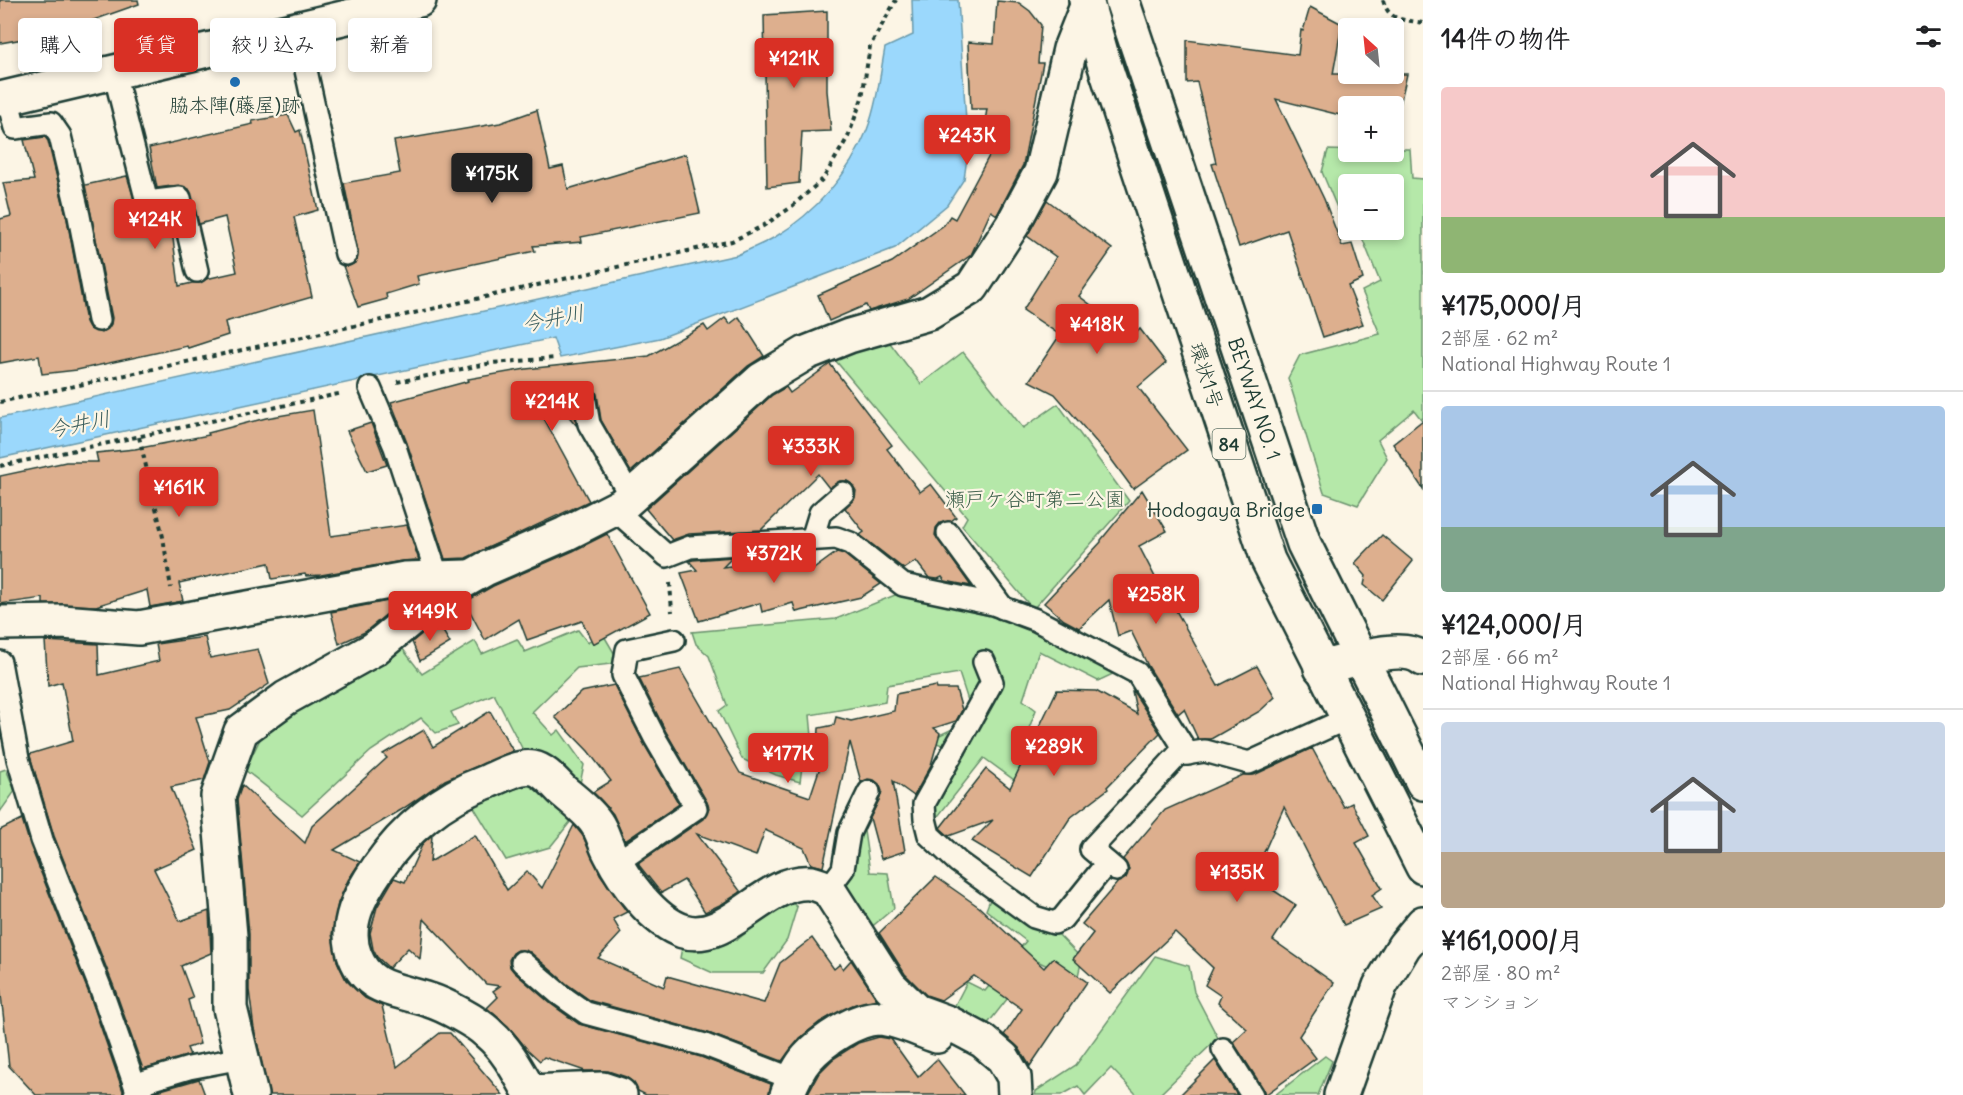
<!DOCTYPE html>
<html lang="ja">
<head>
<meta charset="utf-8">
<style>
	:root { --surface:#fff; --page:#f6f6f6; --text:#202124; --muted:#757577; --line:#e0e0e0; --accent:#d93025 }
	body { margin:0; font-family:Delius,"Klee One",sans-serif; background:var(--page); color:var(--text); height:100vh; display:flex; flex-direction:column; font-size:22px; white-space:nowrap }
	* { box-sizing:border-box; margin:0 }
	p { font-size:20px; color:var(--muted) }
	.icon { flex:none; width:33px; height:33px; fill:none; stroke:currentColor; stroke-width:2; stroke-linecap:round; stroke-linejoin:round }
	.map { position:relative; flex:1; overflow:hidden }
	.side { display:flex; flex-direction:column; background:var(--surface); width:540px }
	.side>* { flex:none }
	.top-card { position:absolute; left:18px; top:18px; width:570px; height:54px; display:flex; gap:12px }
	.needle { width:39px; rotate:333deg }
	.controls { position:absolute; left:1338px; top:18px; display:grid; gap:12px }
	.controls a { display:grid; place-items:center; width:66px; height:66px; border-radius:6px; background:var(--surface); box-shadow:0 3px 9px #0003; font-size:30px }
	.price { position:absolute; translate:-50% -51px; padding:0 14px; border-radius:6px; background:var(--accent); color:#fff; font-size:20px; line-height:39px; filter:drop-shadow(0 2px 3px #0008) }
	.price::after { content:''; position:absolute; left:50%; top:36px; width:18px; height:14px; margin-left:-9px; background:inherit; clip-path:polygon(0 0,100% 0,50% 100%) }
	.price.selected { background:#222; color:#fff }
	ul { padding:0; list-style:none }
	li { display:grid; align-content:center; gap:12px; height:318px; padding:0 18px }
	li+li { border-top:2px solid var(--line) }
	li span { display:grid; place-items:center; height:186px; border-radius:6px; color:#555 }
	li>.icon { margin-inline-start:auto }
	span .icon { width:108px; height:108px; fill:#fffc; stroke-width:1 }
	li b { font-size:26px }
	h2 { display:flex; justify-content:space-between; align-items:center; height:72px; padding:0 18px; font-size:26px }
	.pill { padding:0 21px; border-radius:6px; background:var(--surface); box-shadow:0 3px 9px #0003; font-size:21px; line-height:54px }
	.pill.selected { background:var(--accent); color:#fff }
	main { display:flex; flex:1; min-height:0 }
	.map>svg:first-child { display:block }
</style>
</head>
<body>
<main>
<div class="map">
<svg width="1423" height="1095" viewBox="0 0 1423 1095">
	<rect width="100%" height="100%" fill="#fcf5e5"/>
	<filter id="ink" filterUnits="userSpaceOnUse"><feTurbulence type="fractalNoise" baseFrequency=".0167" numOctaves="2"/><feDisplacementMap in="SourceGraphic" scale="12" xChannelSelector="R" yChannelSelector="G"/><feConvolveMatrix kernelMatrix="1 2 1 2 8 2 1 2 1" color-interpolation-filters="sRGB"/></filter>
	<g filter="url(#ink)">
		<g fill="#b5e8a9" stroke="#6a926e" stroke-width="1.5">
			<path d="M1394,149H1410L1412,178L1423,179V418L1421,419L1414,410L1378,440L1387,458L1358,505L1324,493L1288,378L1300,355L1380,334L1362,291L1380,282L1359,230H1394V184H1348V229H1346L1322,172L1328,150L1394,152Z"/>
			<path d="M884,335L921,384L963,352L1023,428L1058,404L1129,501L1033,609L962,526L967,517L830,354Z"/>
			<path d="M900,593L1033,627L1115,673L1098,681L1039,651L1023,700L1036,710L1019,754L1042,771L1025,788L984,758L935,820L929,800L966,754L929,740L974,719L959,673L887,685L885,702L810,715L814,758L803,759L800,782L776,775L742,759L719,711L727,705L709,656L696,644L692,632L836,619Z"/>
			<path d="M600,629L620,663L577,668L532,712L553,735L559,730L584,765L579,788L552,759L523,750L494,694L451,712L458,725L436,733L421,718L371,751L302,815L245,770L262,735L314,698L402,648L422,674L475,641L482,654L517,639L525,652L578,630L588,643Z"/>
			<path d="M6,769L15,791L0,812V771Z"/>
			<path d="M536,782L571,821L550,847L506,860L472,804Z"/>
			<path d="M863,824L870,872L888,873L894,908L869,929L844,885L854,836Z"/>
			<path d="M991,897L1059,935L1082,959L1077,980L1037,961L986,1026L953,1009L967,982L985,991L1026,941L986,910Z"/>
			<path d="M787,898L797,907L787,940L763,973H713L680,958L683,942L706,944L737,940Z"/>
			<path d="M1155,956L1189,966L1194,992L1218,1038L1159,1095H1137L1111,1068L1085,1095L1078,1086L1062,1095H1035L1036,1091L1076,1065Z"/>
			<path d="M1325,1056L1332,1061L1318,1095H1275Z"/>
		</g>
		<path fill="#9bd8fc" stroke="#699aac" stroke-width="1.5" d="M912,0H958L968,151L964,179L947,205L895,248L660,338L560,358L553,338L0,458V418L737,255C750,249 763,244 775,237C815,213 850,173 867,130C877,104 880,75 885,48L913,35Z"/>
		<g fill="#ddaf8e" stroke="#1f3d34" stroke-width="1.5">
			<path d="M0,0H138L139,4L57,33L0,43Z"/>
			<path d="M997,1L1019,3L1030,11L1041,25L1038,63H1043L1023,165L997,215L991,211L971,255L908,299L869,311L866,305L829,321L818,295L892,262L944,225L950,216L955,219L997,141L982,139L987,109H971L968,42L994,44Z"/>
			<path d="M1310,7L1342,24L1333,74H1407L1400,105L1396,103L1394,114V106H1348V117L1276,99L1324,199L1342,246L1352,244L1363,279L1348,286L1363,324L1323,337L1287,230L1239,247L1212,164L1216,163L1197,82L1187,83V40L1298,55L1301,30L1303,31Z"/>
			<path d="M827,11V91L831,131L802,132L799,183L767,187L764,15Z"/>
			<path d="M537,110L550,169L563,166L568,189L686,154L700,213L581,237L582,242L533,246L535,251L417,276L419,284L386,294L387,299L358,307L343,266H349L355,263L358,252L344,183L400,173L394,141L500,123Z"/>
			<path d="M288,115L296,132L300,130L318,210L294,217L312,297L225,322L228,335L188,348L187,346L77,370L42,374L39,356L0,363V219L11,216L3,183L34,180L24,140L45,137L48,141L67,219L86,322L90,329L101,333L108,329L111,324L112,318L85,185L127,176L138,211L148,215L170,212L174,231H172L179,286L192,283H200L206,279L237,272L225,217L199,224L189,189L179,185L157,188L149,148L253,124L252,121Z"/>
			<path d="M1047,200L1112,249L1079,296L1133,336L1140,329L1166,363L1138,387L1187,450L1133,489L1111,459L1055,394L1029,381L1060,335L1023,310L1056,257L1027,236Z"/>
			<path d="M739,317L764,356L748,366L631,472L601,420L597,394L593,387L582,383L576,386L572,391L571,398L577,426L547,391L534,400L589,501L466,558L445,559L407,443L391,402L469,381L468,379L526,369L649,356L704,325L708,331L725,318L730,324Z"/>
			<path d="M830,364L892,445L887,449L920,492L931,484L956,517L951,521L940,523L936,528L935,535L971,586L945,581L942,577L938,579L929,578L916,561L904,569L860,535L864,532L845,508L855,498L856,491L852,484L847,481H840L829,488L818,474L761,530L689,534L672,540L646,509L772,395L786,387L790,393Z"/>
			<path d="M313,410L331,536L407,525L419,560L402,561L321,575L306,576L305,574L272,579L269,563L179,583L183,601L150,607L147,590L96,606L43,604V598L0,604V476L66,462H98L96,453L135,449L209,435L208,433L266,418Z"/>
			<path d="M1423,420V489L1393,444Z"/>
			<path d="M371,423L387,465L367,471L347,431Z"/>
			<path d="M1142,490L1167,531L1139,546L1171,608L1174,607L1218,686L1257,666L1275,697L1260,711L1211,739H1198L1184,709L1178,714L1148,666L1131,631L1118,636L1109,600L1079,628L1064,620L1044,603L1101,542V540Z"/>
			<path d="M607,534L650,613L593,644L582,621L527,640L519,619L485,640L465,602L493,586L573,551Z"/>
			<path d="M1382,535L1413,561L1382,600L1364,585L1366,576L1355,563Z"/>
			<path d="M837,552L844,554L881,584L861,597L796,612L793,603L762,612L760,603L699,621L681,573L697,570L689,561L693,560L733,557L723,567L806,556L811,571Z"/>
			<path d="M393,600L395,607L365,632L339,644L331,612Z"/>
			<path d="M437,621L450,643L420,661L412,642Z"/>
			<path d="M205,637L210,658L258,649L269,684L230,710L196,717L210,762L204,780L171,787L197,850L154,869L180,921L209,911L211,953L181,966L193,998L188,1000L200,1044L187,1048L190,1055L143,1069L114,987L54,836L30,756V754L73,741L62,682L48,686L45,641L98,644L99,675L159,661L156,644Z"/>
			<path d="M680,669L740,773L810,797L822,761L818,747L819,728L834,725L836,717L851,721L894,711L896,694L936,686L937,689H956L962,710L956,721L934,728L940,733L931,765L914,796L893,781L905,851L881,859L870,818L880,798L882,791L879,784L874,780L868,779L861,782L850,742L823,867L811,864L804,848L765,830L756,856L697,834L741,892L722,904L705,912L684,880L661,893L638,864L703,819L709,808L707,802L666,732L639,678Z"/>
			<path d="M614,685L644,744L679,804L625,841L613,814L593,792L611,781L588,751L555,717L581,692Z"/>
			<path d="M1057,690L1096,691L1137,714L1132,691H1133L1160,733L1107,787L1108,789L1070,818L1032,877L972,841L993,820L949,836L940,828L986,769L1010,788Z"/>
			<path d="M490,711L513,751L445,780L401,810L334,850L360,862L348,880L338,903L332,934L337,961L346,980L365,998L382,1006L397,1067L440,1033H450L503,1095H269L254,1029L249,990V934L237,800L242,785L305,843L312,826L387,758L383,754L424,730L433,747Z"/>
			<path d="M1312,748L1344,807L1352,803L1369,836L1356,843L1382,888L1372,895L1381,909L1344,925L1284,807L1253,877L1296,905L1273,940L1334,983L1299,1036L1316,1058L1265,1095L1263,1088L1233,1042L1247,1029L1218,1003L1221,996L1205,985L1213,968L1175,932L1110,993L1073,959L1093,933L1082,924L1118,882L1126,878L1129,869L1123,859L1165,810L1243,775H1254Z"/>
			<path d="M22,819L30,845L90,996L123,1091V1095H36L9,1066L0,986V830Z"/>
			<path d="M574,825L583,836L600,874L627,912L613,919L621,933L598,958L664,987L667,976L764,1003L780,963L812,938L834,969L840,964L843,969L851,960L877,999L853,1005L820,1022L800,1038L782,1061L708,1033L591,1001L567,984L530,952L518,950L513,953L509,960L510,967L514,972L551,1004L579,1024L701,1057L771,1084L769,1095H646L638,1091L634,1083L626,1077L608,1071H585L544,1057L540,1061L527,1049L508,1026L487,1008L498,997L493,991L500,986L486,984L424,919L420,959L408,948L389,968L377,957L373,949L370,933L377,907L394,878L405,882L423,843L432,835L430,862L475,835L507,890L527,871L542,888Z"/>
			<path d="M936,877L979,907L1044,968L1053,958L1087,982L1030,1066L1019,1048L1004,1035L1022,1009L974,976L941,1000L926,995L905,974L879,933Z"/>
			<path d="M879,1037L891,1039L918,1077L937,1059L965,1095H807L819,1073L833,1059L858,1043Z"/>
			<path d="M1215,1060L1237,1095H1180Z"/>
			<path d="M199,1079L205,1095H151L154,1092Z"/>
		</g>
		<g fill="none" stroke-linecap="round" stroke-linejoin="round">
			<defs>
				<g id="service">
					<path d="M297,29L346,254"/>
					<path d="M114,72L147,202L180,198L197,271"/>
					<path d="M7,97L15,128L51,123L60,136L79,216L99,320"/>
					<path d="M370,388L395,447L438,578"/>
					<path d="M584,396L589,424L631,497"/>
					<path d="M614,509L667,556L690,547L836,538L850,543L903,585L993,604L1036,620L1137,673L1188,754"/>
					<path d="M948,533L1003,608"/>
					<path d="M812,539L820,513L843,493"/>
					<path d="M0,662L18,759L42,840L102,992L137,1091"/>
					<path d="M984,662L992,682L924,804L925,819L929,835L958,862L1034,917L1054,923L1062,919L1107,863"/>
					<path d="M616,863L696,808L655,738L623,675L627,650L674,640"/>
					<path d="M1116,870L1091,849L1178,755L1205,751L1249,763L1346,719"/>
					<path d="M828,889L843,869L849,833L869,792"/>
					<path d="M522,962L559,994L586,1013L705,1045L793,1079"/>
					<path d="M1223,1049L1252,1095"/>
					<path d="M135,1095L146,1081L189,1068L242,1058"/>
				</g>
				<g id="minor">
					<path d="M0,623L62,622L139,628L405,579L467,577"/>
					<path d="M1321,668C1346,662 1402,641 1423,659"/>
					<path d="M251,1095L230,1008V936L218,796L241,731L286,698L374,649L441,594L485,569L565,534L622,505L761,380L806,353L849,336L929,313L972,287L1013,224L1041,172L1070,49L1087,6"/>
					<path d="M620,1095L602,1089L530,1092C518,1071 507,1049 488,1033C477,1022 445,1005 429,1000C399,989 369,992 355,956C343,925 360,894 378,868C404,830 442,798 486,782C498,777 519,765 533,768C544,770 554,782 562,790C573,800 589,811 597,824C603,833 605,844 610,853C624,881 653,921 683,931C728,945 765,878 811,883C817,884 823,887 828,889L890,986L916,1011L949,1023L983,1041L1003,1058L1014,1077L1015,1095"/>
					<path d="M787,1095C792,1082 798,1068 807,1058C822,1041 856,1018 879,1018C898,1019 919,1030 937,1036"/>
					<path d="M1341,1095L1380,986L1404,946L1423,923"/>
				</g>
				<g id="primary">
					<path d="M1086,0L1103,60L1268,560L1423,867"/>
					<path id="s1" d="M1122,0L1304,544L1423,783"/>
				</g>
				<path id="trunk" d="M0,99L419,0"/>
			</defs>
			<use href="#service" stroke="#1f3d34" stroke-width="26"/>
			<use href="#minor" stroke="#1f3d34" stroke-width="38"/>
			<use href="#primary" stroke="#1f3d34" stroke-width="38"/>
			<use href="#trunk" stroke="#1f3d34" stroke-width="38"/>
			<g stroke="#1f3d34" stroke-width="4" stroke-dasharray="4.5 4.5" stroke-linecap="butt">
				<path d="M1383,0C1389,22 1403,19 1423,23"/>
				<path d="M397,382L492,363L556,358"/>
				<path d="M0,402L414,313L732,241L763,226L790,208L823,179L848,137L862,98L870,46L896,0"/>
				<path d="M139,437L163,537L171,588"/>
				<path d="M0,466L343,393"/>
				<path d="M670,583L672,612"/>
			</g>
			<use href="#service" stroke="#fcf5e5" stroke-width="21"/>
			<use href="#minor" stroke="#fcf5e5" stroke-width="33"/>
			<use href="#primary" stroke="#fcf5e5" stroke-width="33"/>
			<use href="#trunk" stroke="#fcf5e5" stroke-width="33"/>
		</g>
	</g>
	<g fill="#1f6fb2" stroke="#fcf5e5" stroke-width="2">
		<circle cx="235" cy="82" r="6"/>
		<rect x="1311" y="503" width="12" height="12" rx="3"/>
	</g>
	<g text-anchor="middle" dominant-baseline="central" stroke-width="4.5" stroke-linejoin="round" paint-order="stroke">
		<rect fill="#fcf5e5" stroke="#617469" stroke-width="1.5" x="1212.5" y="429" width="33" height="30" rx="4.5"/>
		<g font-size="18" font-weight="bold" fill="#1f3d34">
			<text x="1229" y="444">84</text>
		</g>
		<g font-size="20" fill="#1f3d34" stroke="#fcf5e5">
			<text x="235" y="104">脇本陣(藤屋)跡</text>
			<text x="1305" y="509" text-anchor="end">Hodogaya Bridge</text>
		</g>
		<g font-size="20" fill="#1f3d34" stroke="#fcf5e5">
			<text transform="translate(1207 375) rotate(72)">環状1号</text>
			<text stroke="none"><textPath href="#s1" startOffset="420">BEYWAY NO. 1</textPath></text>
		</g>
		<g font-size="20" fill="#3d5f4b" stroke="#fcf5e5">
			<text x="1035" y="498">瀬戸ケ谷町第二公園</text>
		</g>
		<g font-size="21" font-style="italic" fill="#385c5c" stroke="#fcf5e5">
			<text transform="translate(553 318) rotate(-11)">今井川</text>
			<text transform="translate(79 424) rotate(-11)">今井川</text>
		</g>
	</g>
</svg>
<div class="controls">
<a><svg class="needle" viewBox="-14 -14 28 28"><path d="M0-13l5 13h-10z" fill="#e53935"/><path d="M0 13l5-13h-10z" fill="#757577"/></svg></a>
<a>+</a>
<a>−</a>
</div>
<b class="price" style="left:794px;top:89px">¥121K</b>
<b class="price" style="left:967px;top:166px">¥243K</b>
<b class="price selected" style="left:492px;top:204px">¥175K</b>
<b class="price" style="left:155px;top:250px">¥124K</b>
<b class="price" style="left:1097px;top:355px">¥418K</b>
<b class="price" style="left:552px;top:432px">¥214K</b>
<b class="price" style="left:811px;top:477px">¥333K</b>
<b class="price" style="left:179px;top:518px">¥161K</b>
<b class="price" style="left:774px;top:584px">¥372K</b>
<b class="price" style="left:1156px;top:625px">¥258K</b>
<b class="price" style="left:430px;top:642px">¥149K</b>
<b class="price" style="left:1054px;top:777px">¥289K</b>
<b class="price" style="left:788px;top:784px">¥177K</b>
<b class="price" style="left:1237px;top:903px">¥135K</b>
<div class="top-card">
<a class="pill">購入</a>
<a class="pill selected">賃貸</a>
<a class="pill">絞り込み</a>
<a class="pill">新着</a>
</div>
</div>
<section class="side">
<h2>14件の物件<svg class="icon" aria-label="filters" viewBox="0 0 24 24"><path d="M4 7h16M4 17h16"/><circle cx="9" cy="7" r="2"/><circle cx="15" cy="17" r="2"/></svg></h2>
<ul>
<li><span style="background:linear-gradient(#f6c9c9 70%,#8fb573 0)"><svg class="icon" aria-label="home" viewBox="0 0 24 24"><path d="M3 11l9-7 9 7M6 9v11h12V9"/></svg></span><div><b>¥175,000/月</b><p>2部屋 · 62 m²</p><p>National Highway Route 1</p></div></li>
<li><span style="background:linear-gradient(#a9c7e8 65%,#7fa58c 0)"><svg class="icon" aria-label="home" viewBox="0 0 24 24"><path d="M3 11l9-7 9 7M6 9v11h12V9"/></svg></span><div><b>¥124,000/月</b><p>2部屋 · 66 m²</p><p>National Highway Route 1</p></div></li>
<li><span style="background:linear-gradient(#c9d6e8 70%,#b9a48a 0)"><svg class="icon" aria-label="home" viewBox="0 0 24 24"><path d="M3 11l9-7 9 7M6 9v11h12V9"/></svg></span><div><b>¥161,000/月</b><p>2部屋 · 80 m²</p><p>マンション</p></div></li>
</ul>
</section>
</main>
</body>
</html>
